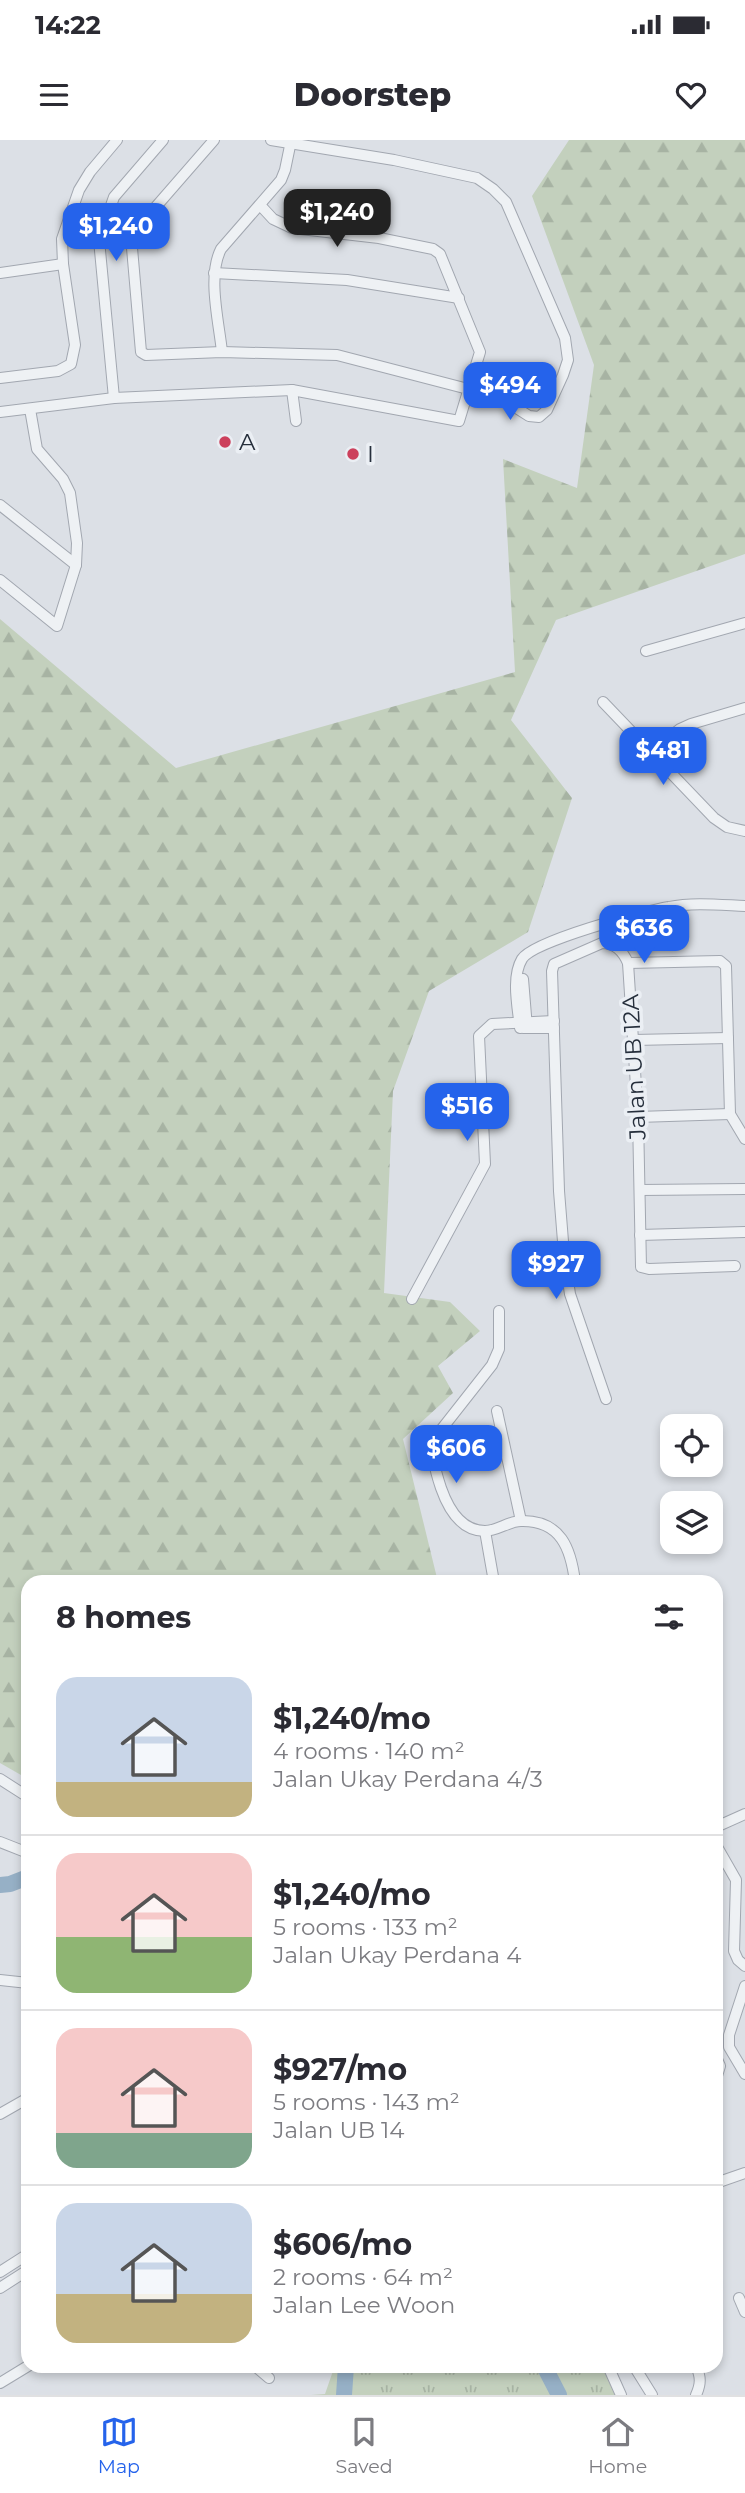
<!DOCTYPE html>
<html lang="en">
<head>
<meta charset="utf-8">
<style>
	:root { --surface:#fff; --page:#f7f7f7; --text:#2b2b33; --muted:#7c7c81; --line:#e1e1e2; --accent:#2563eb }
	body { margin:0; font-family:Montserrat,sans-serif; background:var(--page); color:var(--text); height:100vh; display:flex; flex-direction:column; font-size:26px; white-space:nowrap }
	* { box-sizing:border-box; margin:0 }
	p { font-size:23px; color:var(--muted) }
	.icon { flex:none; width:38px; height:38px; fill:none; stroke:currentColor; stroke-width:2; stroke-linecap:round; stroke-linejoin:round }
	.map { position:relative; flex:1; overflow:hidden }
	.panel { position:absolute; left:21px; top:1435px; width:702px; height:798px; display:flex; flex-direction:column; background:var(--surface); border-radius:21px; box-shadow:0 4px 10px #0003 }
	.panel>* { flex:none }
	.controls { position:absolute; left:660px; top:1274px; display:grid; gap:14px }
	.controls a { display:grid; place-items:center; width:63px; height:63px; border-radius:14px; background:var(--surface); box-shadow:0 4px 10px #0003; font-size:35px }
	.price { position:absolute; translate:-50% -60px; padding:0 16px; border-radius:14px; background:var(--accent); color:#fff; font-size:23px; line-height:46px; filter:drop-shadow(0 2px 4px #0008) }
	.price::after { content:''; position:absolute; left:50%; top:42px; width:21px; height:16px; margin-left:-10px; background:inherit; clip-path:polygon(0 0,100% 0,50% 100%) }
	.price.selected { background:#222; color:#fff }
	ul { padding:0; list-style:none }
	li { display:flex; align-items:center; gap:21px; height:175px; padding:0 35px }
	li+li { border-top:2px solid var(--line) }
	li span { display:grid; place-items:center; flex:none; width:196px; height:140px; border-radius:21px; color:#555 }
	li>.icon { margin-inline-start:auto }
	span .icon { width:84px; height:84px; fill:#fffc; stroke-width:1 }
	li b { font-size:30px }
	h2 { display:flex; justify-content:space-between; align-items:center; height:84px; padding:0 35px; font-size:30px }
	.status { display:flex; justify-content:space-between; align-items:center; height:49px; padding:0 35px; background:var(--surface); direction:ltr }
	.status svg { height:19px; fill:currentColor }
	header { display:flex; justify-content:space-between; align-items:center; height:91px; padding:0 35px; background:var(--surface); font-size:32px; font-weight:800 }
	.dock { display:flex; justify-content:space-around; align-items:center; height:98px; border-top:2px solid var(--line); background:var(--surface); font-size:19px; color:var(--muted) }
	.dock a { display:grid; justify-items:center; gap:4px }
	.dock .selected { color:var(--accent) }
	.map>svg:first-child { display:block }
</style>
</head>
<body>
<div class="status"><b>14:22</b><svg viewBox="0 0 49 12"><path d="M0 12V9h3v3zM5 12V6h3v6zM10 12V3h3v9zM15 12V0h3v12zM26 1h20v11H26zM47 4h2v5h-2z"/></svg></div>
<header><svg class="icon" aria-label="menu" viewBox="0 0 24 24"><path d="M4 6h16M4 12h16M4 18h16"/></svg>Doorstep<svg class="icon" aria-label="heart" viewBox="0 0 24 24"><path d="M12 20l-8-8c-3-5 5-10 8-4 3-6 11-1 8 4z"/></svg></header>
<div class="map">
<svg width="745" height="2255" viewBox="0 0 745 2255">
	<defs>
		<pattern id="forest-firs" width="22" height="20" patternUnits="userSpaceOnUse" patternTransform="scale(1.75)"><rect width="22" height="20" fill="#c3d0bd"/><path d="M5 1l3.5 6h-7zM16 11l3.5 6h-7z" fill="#a7b3a3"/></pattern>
		<pattern id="park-tufts" width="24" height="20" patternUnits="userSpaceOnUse" patternTransform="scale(1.75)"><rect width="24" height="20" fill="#c3d0bd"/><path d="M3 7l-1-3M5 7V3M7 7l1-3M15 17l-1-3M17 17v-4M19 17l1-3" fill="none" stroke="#a7b3a3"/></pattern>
	</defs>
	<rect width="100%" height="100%" fill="#dce0e6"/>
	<path fill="url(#forest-firs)" d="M569,0H745V414L556,480L511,580L572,658L528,792L429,851L393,951L384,1153L450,1162L480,1191L438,1226L453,1253L403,1299L438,1442H28V1639L0,1623V479L176,628L515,532L503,319L577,348L594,225L532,56Z"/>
	<path fill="url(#park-tufts)" d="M332,2226H602L618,2255H311L325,2254L334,2228Z"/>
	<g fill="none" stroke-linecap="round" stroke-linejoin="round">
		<g stroke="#96b0c6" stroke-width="16">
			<path d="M0,1745L10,1744L28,1737"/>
			<path d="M544,2226L559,2255"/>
			<path d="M344,2255L346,2226"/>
		</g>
		<defs>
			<g id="minor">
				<path d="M214,0L140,85L132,108L141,212L146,215L222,212L337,215L468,249L507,262L529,276L539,277L547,270L563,235L568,220L565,198L506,62L493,49L477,38L394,20L271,0"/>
				<path d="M0,133L63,124"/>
				<path d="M214,133L347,140L459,158"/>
				<path d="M222,212C219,182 207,136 221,109L281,40L285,30L291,1"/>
				<path d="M0,238L58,231L71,224L75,205L63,124L62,99L79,50L90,32L117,0"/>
				<path d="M292,250L296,281"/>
				<path d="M114,258L99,100L114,57L163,0"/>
				<path d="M0,272L114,258L292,250L459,281L480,212L440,114L433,109L379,98L292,88L273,79L260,65"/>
				<path d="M0,365L76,425"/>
				<path d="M0,440L57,486L76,425L77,403L70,353L63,339L37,309L30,269"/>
				<path d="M646,511L745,483"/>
				<path d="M603,562L714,678L727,687L745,691"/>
				<path d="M651,612L680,589L691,584L745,568"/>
				<path d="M628,823L720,821L726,826L730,974L745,999"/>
				<path d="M523,839L527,888"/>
				<path d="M520,888C518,868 511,837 522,819C533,801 645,771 669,767C693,762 721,765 745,766"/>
				<path d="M523,888H554"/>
				<path d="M634,900L728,898"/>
				<path d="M638,977L730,974"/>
				<path d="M640,1050L745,1049"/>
				<path d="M640,1095L745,1092"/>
				<path d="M412,1159L485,1024L479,896L492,884L554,881"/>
				<path d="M499,1171V1209L492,1225L437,1295C430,1313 435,1330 441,1348C448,1368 460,1391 485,1391C497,1391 509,1381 521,1381C561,1380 571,1409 575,1442"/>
				<path d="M606,1259L570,1154L564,1114L559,1051L552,831L554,824L602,803C615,803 623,811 628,823L638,977L641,1127L649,1129L735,1126"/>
				<path d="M497,1271L521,1381"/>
				<path d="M485,1391L494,1442"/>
				<path d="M0,1639L28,1657"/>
				<path d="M716,1687L745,1674"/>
				<path d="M0,1702L28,1713"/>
				<path d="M716,1705L736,1740L734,1811L738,1820L745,1826"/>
				<path d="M0,1840L28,1843"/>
				<path d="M745,1846L729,1895V1907L745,1934"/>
				<path d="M716,1917L720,1926L716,1939"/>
				<path d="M0,1974L28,1958"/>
				<path d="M716,2043L745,2033"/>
				<path d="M0,2132L28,2114"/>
				<path d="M0,2148L28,2130"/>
				<path d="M739,2158L745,2172"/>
				<path d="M255,2226L269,2238"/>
				<path d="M608,2226L621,2255"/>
				<path d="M634,2226L652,2255"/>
				<path d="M696,2226C701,2237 701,2244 696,2255"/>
				<path d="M0,2243L28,2226"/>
			</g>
		</defs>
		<use href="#minor" stroke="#a2a7b0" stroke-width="12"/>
		<use href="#minor" stroke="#eef1f4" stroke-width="10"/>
	</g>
	<g fill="#cc405c" stroke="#ebeff4" stroke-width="2.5">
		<circle cx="225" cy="302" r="7"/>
		<circle cx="353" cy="314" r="7"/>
	</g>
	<g text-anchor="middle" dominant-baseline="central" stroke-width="7" stroke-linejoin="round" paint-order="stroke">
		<g font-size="23" fill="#262f3c" stroke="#ebeff4" text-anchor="start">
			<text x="239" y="302">A</text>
			<text x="367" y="314">I</text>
		</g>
		<g font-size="23" fill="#262f3c" stroke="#ebeff4">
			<text transform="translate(634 927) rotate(-93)">Jalan UB 12A</text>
		</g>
	</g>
</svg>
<div class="controls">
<a><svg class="icon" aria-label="locate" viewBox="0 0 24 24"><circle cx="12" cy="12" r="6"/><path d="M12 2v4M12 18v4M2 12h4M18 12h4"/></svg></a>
<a><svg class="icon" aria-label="layers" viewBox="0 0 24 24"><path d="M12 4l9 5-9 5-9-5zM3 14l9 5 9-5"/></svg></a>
</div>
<b class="price selected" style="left:337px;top:109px">$1,240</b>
<b class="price" style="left:116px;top:123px">$1,240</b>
<b class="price" style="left:510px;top:282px">$494</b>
<b class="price" style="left:663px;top:647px">$481</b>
<b class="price" style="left:644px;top:825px">$636</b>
<b class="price" style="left:467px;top:1003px">$516</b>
<b class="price" style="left:556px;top:1161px">$927</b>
<b class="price" style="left:456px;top:1345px">$606</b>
<section class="panel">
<h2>8 homes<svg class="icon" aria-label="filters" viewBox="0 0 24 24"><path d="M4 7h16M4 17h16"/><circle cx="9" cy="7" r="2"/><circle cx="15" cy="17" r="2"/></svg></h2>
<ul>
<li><span style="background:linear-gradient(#c9d6e8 75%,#c2b280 0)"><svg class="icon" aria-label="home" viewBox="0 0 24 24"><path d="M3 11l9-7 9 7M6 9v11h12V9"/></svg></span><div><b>$1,240/mo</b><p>4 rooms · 140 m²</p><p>Jalan Ukay Perdana 4/3</p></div></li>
<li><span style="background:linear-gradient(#f6c9c9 60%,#8fb573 0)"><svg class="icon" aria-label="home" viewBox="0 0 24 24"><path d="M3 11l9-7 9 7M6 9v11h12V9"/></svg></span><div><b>$1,240/mo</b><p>5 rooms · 133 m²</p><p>Jalan Ukay Perdana 4</p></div></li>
<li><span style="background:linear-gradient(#f6c9c9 75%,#7fa58c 0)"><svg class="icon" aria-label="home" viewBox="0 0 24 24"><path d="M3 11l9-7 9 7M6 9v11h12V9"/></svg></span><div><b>$927/mo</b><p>5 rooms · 143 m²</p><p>Jalan UB 14</p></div></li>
<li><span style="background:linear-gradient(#c9d6e8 65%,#c2b280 0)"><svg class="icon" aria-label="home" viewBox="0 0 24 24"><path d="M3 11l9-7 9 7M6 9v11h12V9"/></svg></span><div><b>$606/mo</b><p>2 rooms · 64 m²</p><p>Jalan Lee Woon</p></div></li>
</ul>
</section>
</div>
<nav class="dock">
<a class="selected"><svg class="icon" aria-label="map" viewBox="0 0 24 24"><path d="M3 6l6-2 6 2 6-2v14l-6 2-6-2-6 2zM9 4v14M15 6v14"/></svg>Map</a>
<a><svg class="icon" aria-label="saved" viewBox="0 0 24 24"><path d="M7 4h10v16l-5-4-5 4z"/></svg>Saved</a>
<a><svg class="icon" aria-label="home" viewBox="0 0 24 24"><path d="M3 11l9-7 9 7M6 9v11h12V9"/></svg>Home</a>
</nav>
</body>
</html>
